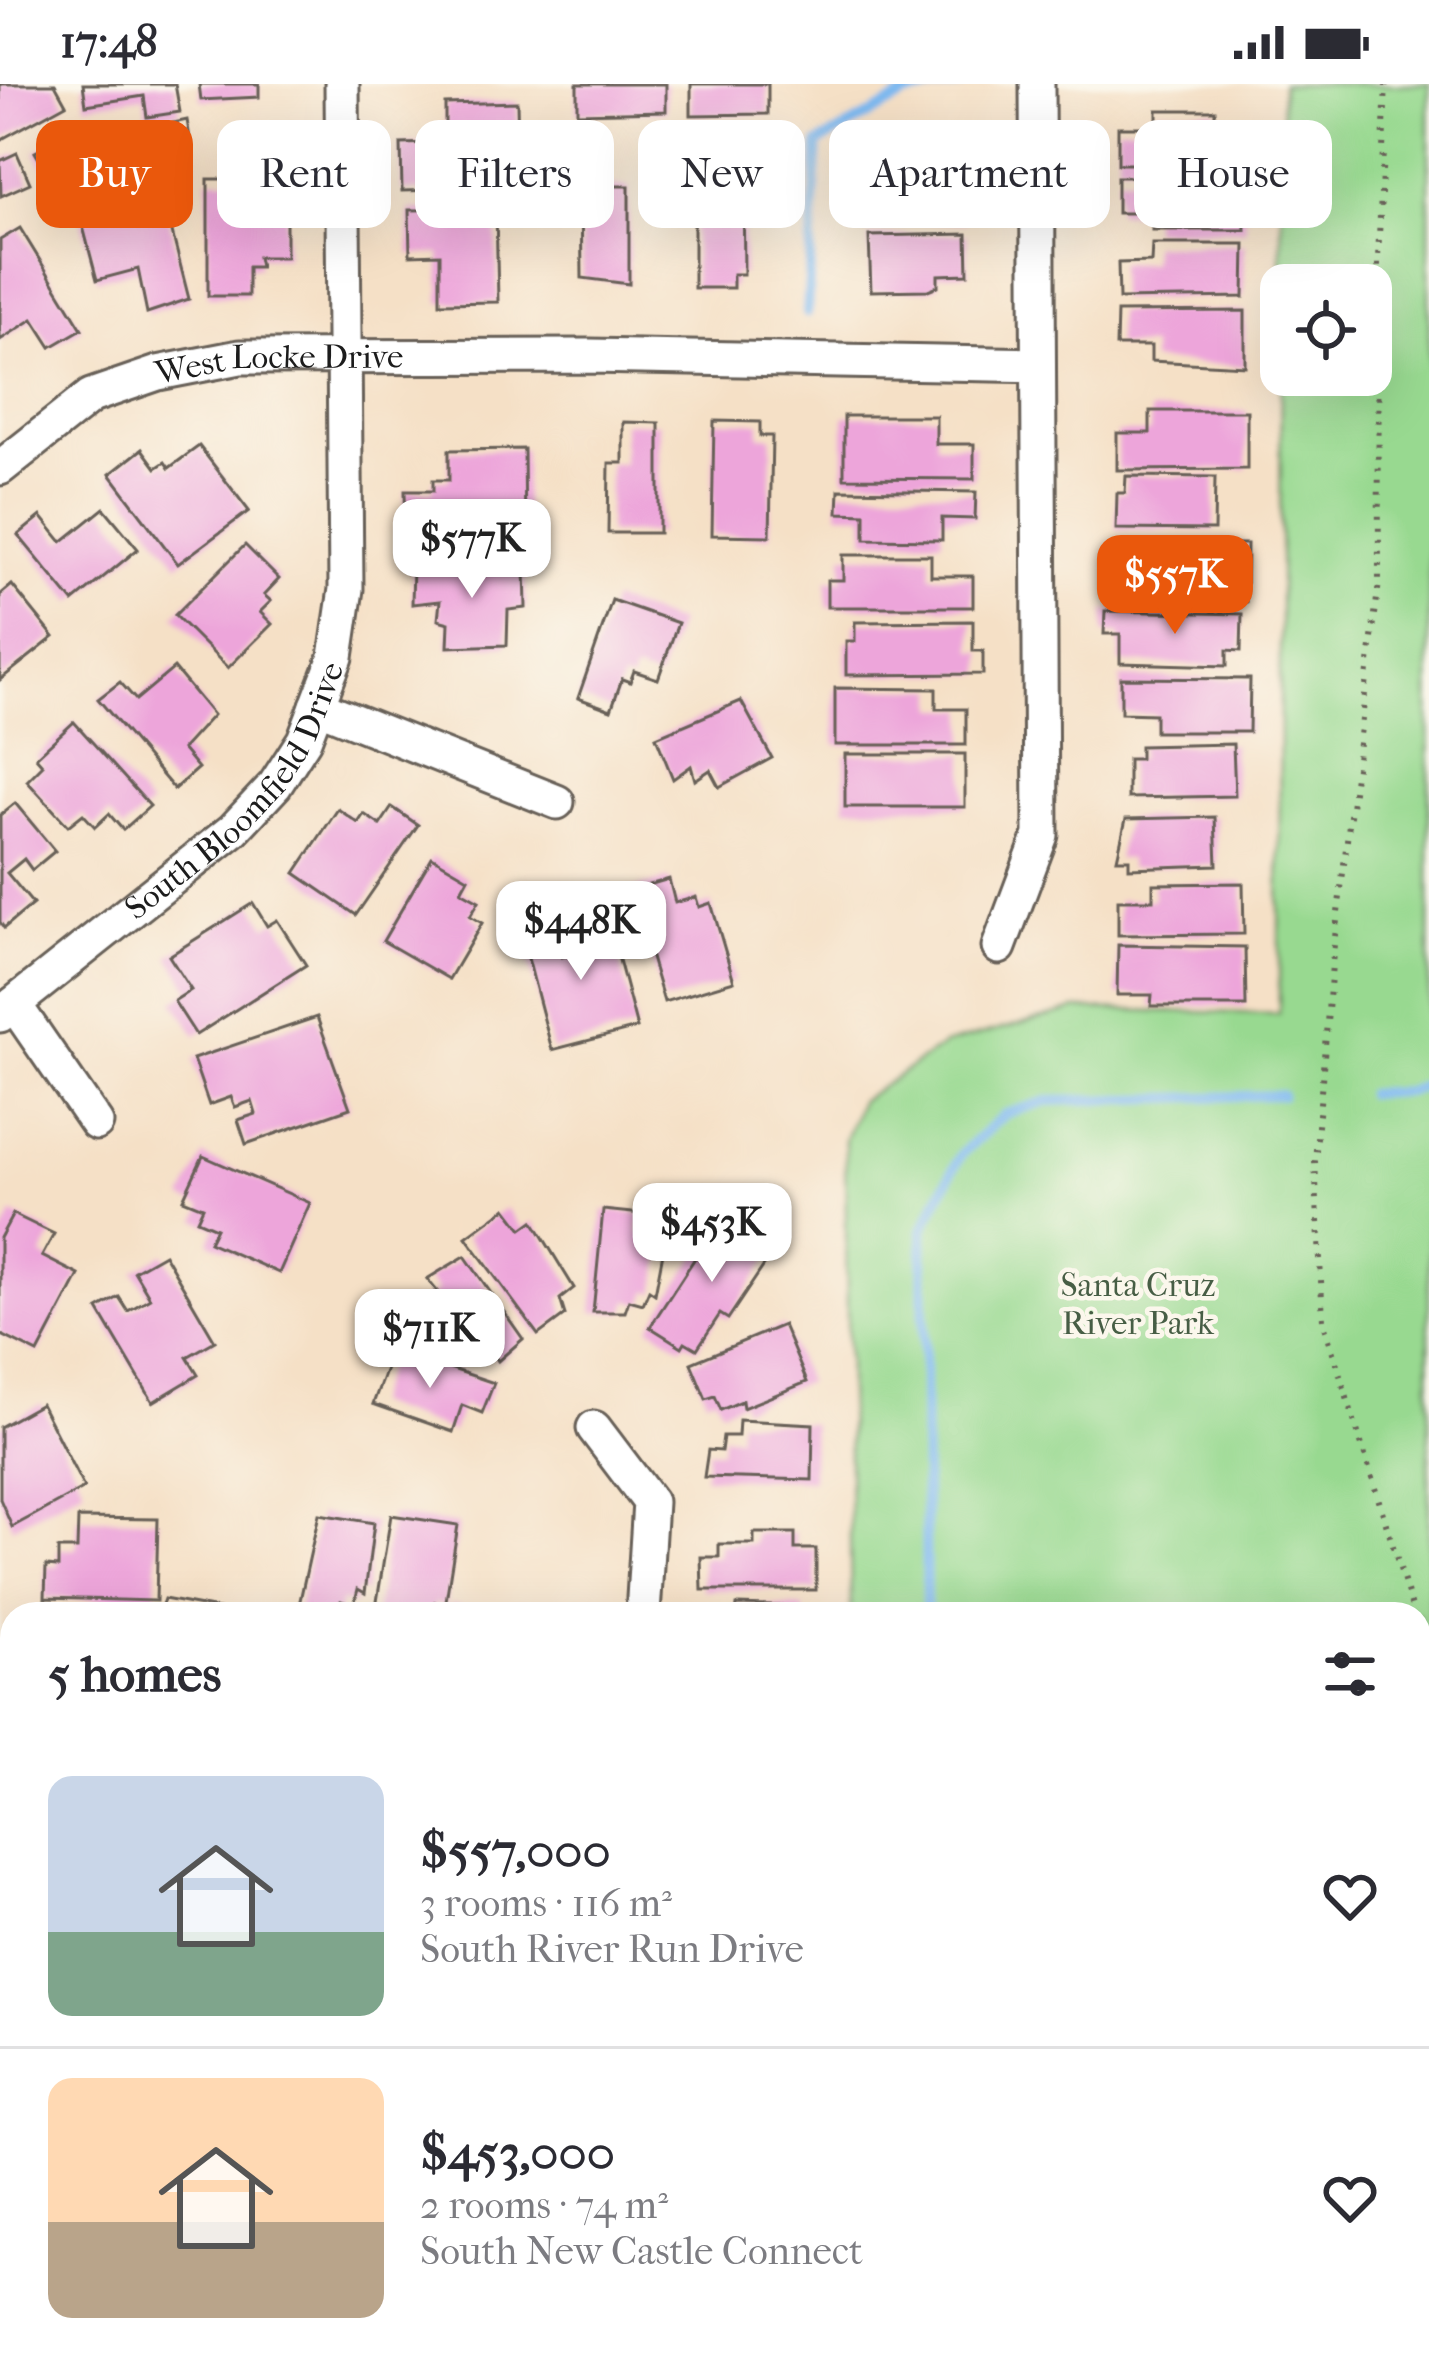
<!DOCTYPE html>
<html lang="en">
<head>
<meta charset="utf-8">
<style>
	:root { --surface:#fff; --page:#f7f7f7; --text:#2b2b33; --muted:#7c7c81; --line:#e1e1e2; --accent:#ea580c }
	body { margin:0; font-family:"IM FELL French Canon",serif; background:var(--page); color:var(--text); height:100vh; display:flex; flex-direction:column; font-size:45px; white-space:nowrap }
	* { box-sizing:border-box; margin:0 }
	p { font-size:39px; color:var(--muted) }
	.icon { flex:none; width:66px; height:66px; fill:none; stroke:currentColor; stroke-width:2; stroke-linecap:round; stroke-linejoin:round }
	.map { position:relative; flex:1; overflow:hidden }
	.sheet { position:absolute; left:0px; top:1518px; width:1431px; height:768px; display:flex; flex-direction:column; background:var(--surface); border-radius:36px 36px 0 0; box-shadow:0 12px 48px #0002 }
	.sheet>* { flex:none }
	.guide { position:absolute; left:36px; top:36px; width:1359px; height:108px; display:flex; gap:24px }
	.fabs { position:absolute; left:1260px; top:180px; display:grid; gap:24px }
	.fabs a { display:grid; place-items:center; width:132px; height:132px; border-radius:24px; background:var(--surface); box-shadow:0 12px 48px #0002; font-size:60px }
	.price { position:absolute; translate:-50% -102px; padding:0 27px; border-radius:24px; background:#fff; color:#222; font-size:39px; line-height:78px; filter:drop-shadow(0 3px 6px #0008) }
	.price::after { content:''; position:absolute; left:50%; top:72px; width:36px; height:27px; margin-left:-18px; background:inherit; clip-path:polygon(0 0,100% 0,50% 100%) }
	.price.selected { background:var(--accent); color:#fff }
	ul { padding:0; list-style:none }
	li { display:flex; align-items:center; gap:36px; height:300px; padding:0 48px }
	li+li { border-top:3px solid var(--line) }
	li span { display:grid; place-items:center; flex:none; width:336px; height:240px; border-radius:24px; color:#555 }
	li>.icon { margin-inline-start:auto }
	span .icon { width:144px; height:144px; fill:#fffc; stroke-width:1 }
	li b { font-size:51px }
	h2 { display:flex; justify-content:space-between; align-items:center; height:144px; padding:0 48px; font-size:51px }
	.pill { padding:0 42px; border-radius:24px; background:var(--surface); box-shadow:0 12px 48px #0002; font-size:42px; line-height:108px }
	.pill.selected { background:var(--accent); color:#fff }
	.status { display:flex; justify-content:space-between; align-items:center; height:84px; padding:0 60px; background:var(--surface); direction:ltr }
	.status svg { height:33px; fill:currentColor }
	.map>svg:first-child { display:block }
</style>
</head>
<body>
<div class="status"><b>17:48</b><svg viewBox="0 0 49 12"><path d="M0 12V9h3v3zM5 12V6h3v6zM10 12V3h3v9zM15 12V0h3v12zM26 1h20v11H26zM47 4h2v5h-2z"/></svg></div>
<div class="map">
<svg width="1429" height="2286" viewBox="0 0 1429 2286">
	<rect width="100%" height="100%" fill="#fbf7ec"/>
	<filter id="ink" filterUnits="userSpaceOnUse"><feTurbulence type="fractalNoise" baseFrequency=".00833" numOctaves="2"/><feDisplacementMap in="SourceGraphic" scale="24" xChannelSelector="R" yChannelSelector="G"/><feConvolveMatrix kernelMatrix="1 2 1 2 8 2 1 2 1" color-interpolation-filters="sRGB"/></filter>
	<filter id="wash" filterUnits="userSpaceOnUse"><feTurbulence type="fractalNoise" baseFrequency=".004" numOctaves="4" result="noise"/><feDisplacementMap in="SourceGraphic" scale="48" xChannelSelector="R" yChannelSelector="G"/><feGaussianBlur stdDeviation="2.7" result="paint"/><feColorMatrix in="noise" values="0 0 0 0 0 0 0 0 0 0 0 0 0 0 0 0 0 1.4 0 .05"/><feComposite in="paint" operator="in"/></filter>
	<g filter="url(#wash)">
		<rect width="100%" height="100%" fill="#f5e0c6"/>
		<path fill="#98d990" stroke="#5a7a56" stroke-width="3" d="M1282,0H1429V2286H862L861,2274H1419V1530H851L845,1056L860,1017L944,961L1076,925L1279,930L1281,214V291H1371V201H1281Z"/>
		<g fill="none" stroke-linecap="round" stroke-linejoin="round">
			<g stroke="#7eb9f0" stroke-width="10">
				<path d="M807,229L818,60L907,10L964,0"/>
				<path d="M1368,1010L1407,1008L1429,1000"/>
				<path d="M926,1530L923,1145L961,1070L1005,1030L1047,1017L1281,1011"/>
				<path d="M932,2274V2286"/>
			</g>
		</g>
		<g id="blocks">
			<g fill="#eda5da">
				<path d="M0,0H55L66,20L0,56Z"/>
				<path d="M83,0H175L180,28L147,33L144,12L86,21Z"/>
				<path d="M199,0H259V13L201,16Z"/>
				<path d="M577,0H666V27L577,29Z"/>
				<path d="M691,0H768V30L691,31Z"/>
				<path d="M517,18L519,104L402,107L401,60L434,59L433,49H445V20Z"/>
				<path d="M1157,26H1215V80H1118V43H1157Z"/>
				<path d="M187,36L191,60L163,65L160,42Z"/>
				<path d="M65,52L80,79L50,94L35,68Z"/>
				<path d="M17,69L30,99L1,112L0,77Z"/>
				<path d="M949,86L950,101L962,102L965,138L882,139L881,88Z"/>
				<path d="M1117,93H1244L1245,146H1152V129H1117Z"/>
				<path d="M208,95H286V173H258L260,183H248V212H208Z"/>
				<path d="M159,97L189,215L147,229L138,185L97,196L75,112Z"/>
				<path d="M743,101L744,190H733V204H694V102Z"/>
				<path d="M581,102H629V200L582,194Z"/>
				<path d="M496,125L498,218L440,219V170L410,171L409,126Z"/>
				<path d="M20,144L82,245L51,263L33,235L0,256V156Z"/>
				<path d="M967,150L968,190L938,191V202L928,206L871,207L869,152Z"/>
				<path d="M1152,160H1245L1244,213L1119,215L1118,179L1151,178Z"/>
				<path d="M1245,227V282L1151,277V262H1116L1117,228Z"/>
				<path d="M1150,327H1247V385L1117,386V349H1150Z"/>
				<path d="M844,332H936V360H974V395L844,394Z"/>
				<path d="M714,337L760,338V352H772L770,452L712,451Z"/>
				<path d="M623,338L659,339V449H608L609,379H623Z"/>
				<path d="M199,362L249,427L178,480L110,390L142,365L156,384L165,378L169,384Z"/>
				<path d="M524,365L525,451L406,453L405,407H433V396H449V366Z"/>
				<path d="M1126,392L1215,393L1214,446L1116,445L1117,409H1125Z"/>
				<path d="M839,406L976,408L975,435L942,434V456L865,455V430L838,429Z"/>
				<path d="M104,424L138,465L73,518L18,451L41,432L62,458Z"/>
				<path d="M1117,459L1247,460L1246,518L1155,517V505L1117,504Z"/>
				<path d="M245,461L279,495L264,511L271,517L260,528L272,540L228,584L175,531Z"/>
				<path d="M843,471H931V492H973V523H827V496H843Z"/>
				<path d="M413,483L525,484L526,524L508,526L507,561L448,563L449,539L438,536L440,517L412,520Z"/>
				<path d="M12,501L54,553L0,596V511Z"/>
				<path d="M612,516L678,539L658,595L634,587L630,598L622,595L611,626L578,614Z"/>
				<path d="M1105,527L1242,530L1241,567L1227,566V582L1120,579V550H1104Z"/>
				<path d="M973,537V567H983V590L846,591V557H855V538Z"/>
				<path d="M174,584L213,631L182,665L198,684L174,705L98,615L120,598L136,616Z"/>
				<path d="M1121,594L1250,595L1249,648H1155V630L1121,629Z"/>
				<path d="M835,604L936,605V625H966V661H835Z"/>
				<path d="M741,617L772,674L719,703L710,686L695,696L691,682L673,695L656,653Z"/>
				<path d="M74,638L150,722L123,746L109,730L95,743L83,730L68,742L27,697L43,681L36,673Z"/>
				<path d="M1233,660L1235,712L1128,714V675H1140V662Z"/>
				<rect x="845" y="670" width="120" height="53"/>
				<path d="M15,719L55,767L32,786L24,775L7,789L33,820L4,844L0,838V731Z"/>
				<path d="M392,723L418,741L356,831L295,789L338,725L358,739L364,730L380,741Z"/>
				<path d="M1215,733L1217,781L1129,784V775H1117L1126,735Z"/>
				<path d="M432,773L468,794L461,807L479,817L470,832L482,839L449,895L383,857Z"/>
				<path d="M669,795L675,819L696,813L699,823L711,819L734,897L664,918L631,806Z"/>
				<path d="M1243,799L1244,850L1118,851V816H1153V800Z"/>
				<path d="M253,819L267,842L277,836L306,881L196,951L174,917L191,906L169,872Z"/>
				<path d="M605,823L637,944L552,966L524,859L557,850L562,873L574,870L569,832Z"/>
				<path d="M1118,861L1245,863L1246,922H1151L1152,911H1117Z"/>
				<path d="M317,933L350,1024L246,1060L238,1036L256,1030L252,1017L235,1023L231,1013L209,1021L193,975Z"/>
				<path d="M203,1072L310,1119L279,1189L209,1158L216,1144L197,1136L203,1123L183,1115Z"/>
				<path d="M506,1124L522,1145L533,1137L574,1204L560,1215L565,1231L538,1251L466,1153Z"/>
				<path d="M603,1126L642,1130L639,1149L666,1153L655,1210L649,1206L643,1220L629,1216L625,1228H593Z"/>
				<path d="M13,1130L54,1150L42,1172L79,1191L38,1269L0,1250V1154Z"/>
				<path d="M721,1134L773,1168L728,1235L720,1230L697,1265L685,1258L682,1263L650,1243Z"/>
				<path d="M164,1170L215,1257L187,1273L198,1291L153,1318L98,1225L119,1213L128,1227L150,1214L134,1187Z"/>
				<path d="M465,1172L523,1255L498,1277L488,1262L476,1271L470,1261L458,1269L423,1218L437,1207L427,1195Z"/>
				<path d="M783,1241L807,1298L743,1324L742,1317L721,1326L715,1312L706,1315L691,1279Z"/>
				<path d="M393,1265L494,1299L482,1329L462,1321L453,1348L373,1320Z"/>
				<path d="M41,1320L84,1404L12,1443L0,1415V1343Z"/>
				<path d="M739,1336L813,1340L812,1396L704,1393L708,1366L721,1367L723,1352H738Z"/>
				<path d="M319,1430L374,1439L365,1509L358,1505L354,1521L341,1517L338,1530H297Z"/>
				<path d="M391,1431L458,1441L445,1523L435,1518L433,1529L375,1530Z"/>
				<path d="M78,1434L158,1435L156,1517L45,1514L46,1482L58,1483V1465H77Z"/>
				<path d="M754,1449H795V1465H816V1506H702L701,1473H719V1460H754Z"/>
				<path d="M164,1515L234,1528V1530H138L140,1523L160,1526Z"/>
				<path d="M451,1520L491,1528V1530H449Z"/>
				<path d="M737,1521L804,1523V1530H736Z"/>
				<path d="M9,1630L12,1729L0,1730V1631Z"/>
				<path d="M0,1876L12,1879V1970L4,1987Z"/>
				<path d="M0,2132L12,2134V2236L0,2234Z"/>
				<path d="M212,2274H250L248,2286L210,2285Z"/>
				<path d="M266,2274H331L329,2286Z"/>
				<path d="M344,2274H403L400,2286H342Z"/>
				<path d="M419,2274H481L479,2286H416Z"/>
				<path d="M504,2274H542L541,2282L552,2286H502Z"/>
				<rect x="585" y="2274" width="63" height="12"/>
				<path d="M709,2274H770L760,2286H744L733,2277L724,2286Z"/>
			</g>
		</g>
	</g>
	<g filter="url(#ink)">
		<use href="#blocks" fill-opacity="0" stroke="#686158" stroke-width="3"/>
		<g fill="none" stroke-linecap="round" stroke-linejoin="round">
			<defs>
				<g id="street">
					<path id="s1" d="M0,384L91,312L158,289L240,273L590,272L1038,281"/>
					<path d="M317,622L557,718"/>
					<path d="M999,863L1041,751L1037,0"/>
					<path d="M14,920L96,1039"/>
					<path id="s2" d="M0,931L233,746L275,701L304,656L336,573L346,505L342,0"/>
					<path d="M594,1344L650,1418L643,1530"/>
					<path d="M0,2063H12"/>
				</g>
			</defs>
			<use href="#street" stroke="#686158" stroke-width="39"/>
			<g stroke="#686158" stroke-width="6" stroke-dasharray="3 9" stroke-linecap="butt">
				<path d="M1386,0L1378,174L1379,498L1333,869L1315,1077L1323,1236L1414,1530"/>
				<path d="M1419,1549L1429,1587"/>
				<path d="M1419,1948L1429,1841"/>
				<path d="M1387,2286L1388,2274"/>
			</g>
			<use href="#street" stroke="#fff" stroke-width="33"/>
		</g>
	</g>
	<g text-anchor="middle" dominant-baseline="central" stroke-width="9" stroke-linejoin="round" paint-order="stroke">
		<g font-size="33" fill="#1c1c1c" stroke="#fbf7ec">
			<text stroke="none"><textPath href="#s1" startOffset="309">West Locke Drive</textPath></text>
			<text stroke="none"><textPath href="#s2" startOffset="330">South Bloomfield Drive</textPath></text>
		</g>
		<g font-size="33" fill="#475e45" stroke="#fbf7ec">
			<text x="1138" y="1201">Santa Cruz<tspan x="1138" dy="38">River Park</tspan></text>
		</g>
	</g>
</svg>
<div class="fabs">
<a><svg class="icon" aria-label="locate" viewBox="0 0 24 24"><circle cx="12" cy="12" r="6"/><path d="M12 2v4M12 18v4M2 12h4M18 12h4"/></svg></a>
</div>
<b class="price" style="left:472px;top:517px">$577K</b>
<b class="price selected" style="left:1175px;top:553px">$557K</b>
<b class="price" style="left:581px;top:899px">$448K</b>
<b class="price" style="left:712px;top:1201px">$453K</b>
<b class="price" style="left:430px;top:1307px">$711K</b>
<div class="guide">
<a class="pill selected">Buy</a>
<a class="pill">Rent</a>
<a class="pill">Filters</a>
<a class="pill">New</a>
<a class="pill">Apartment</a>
<a class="pill">House</a>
</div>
<section class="sheet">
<h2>5 homes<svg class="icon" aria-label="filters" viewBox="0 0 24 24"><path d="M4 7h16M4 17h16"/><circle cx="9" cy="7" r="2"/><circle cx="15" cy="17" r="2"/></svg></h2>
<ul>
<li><span style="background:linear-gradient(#c9d6e8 65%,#7fa58c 0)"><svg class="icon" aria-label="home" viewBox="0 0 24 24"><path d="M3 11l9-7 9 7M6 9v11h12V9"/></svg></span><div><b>$557,000</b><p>3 rooms · 116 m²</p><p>South River Run Drive</p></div><svg class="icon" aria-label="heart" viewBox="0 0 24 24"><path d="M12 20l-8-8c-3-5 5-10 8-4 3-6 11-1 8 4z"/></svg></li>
<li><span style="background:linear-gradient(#ffd9b3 60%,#b9a48a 0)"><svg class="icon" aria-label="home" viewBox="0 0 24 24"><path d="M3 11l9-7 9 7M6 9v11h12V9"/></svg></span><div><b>$453,000</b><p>2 rooms · 74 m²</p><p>South New Castle Connect</p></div><svg class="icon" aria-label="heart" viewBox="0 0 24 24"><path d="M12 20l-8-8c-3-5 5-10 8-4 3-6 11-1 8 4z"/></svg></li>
</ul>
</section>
</div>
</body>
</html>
